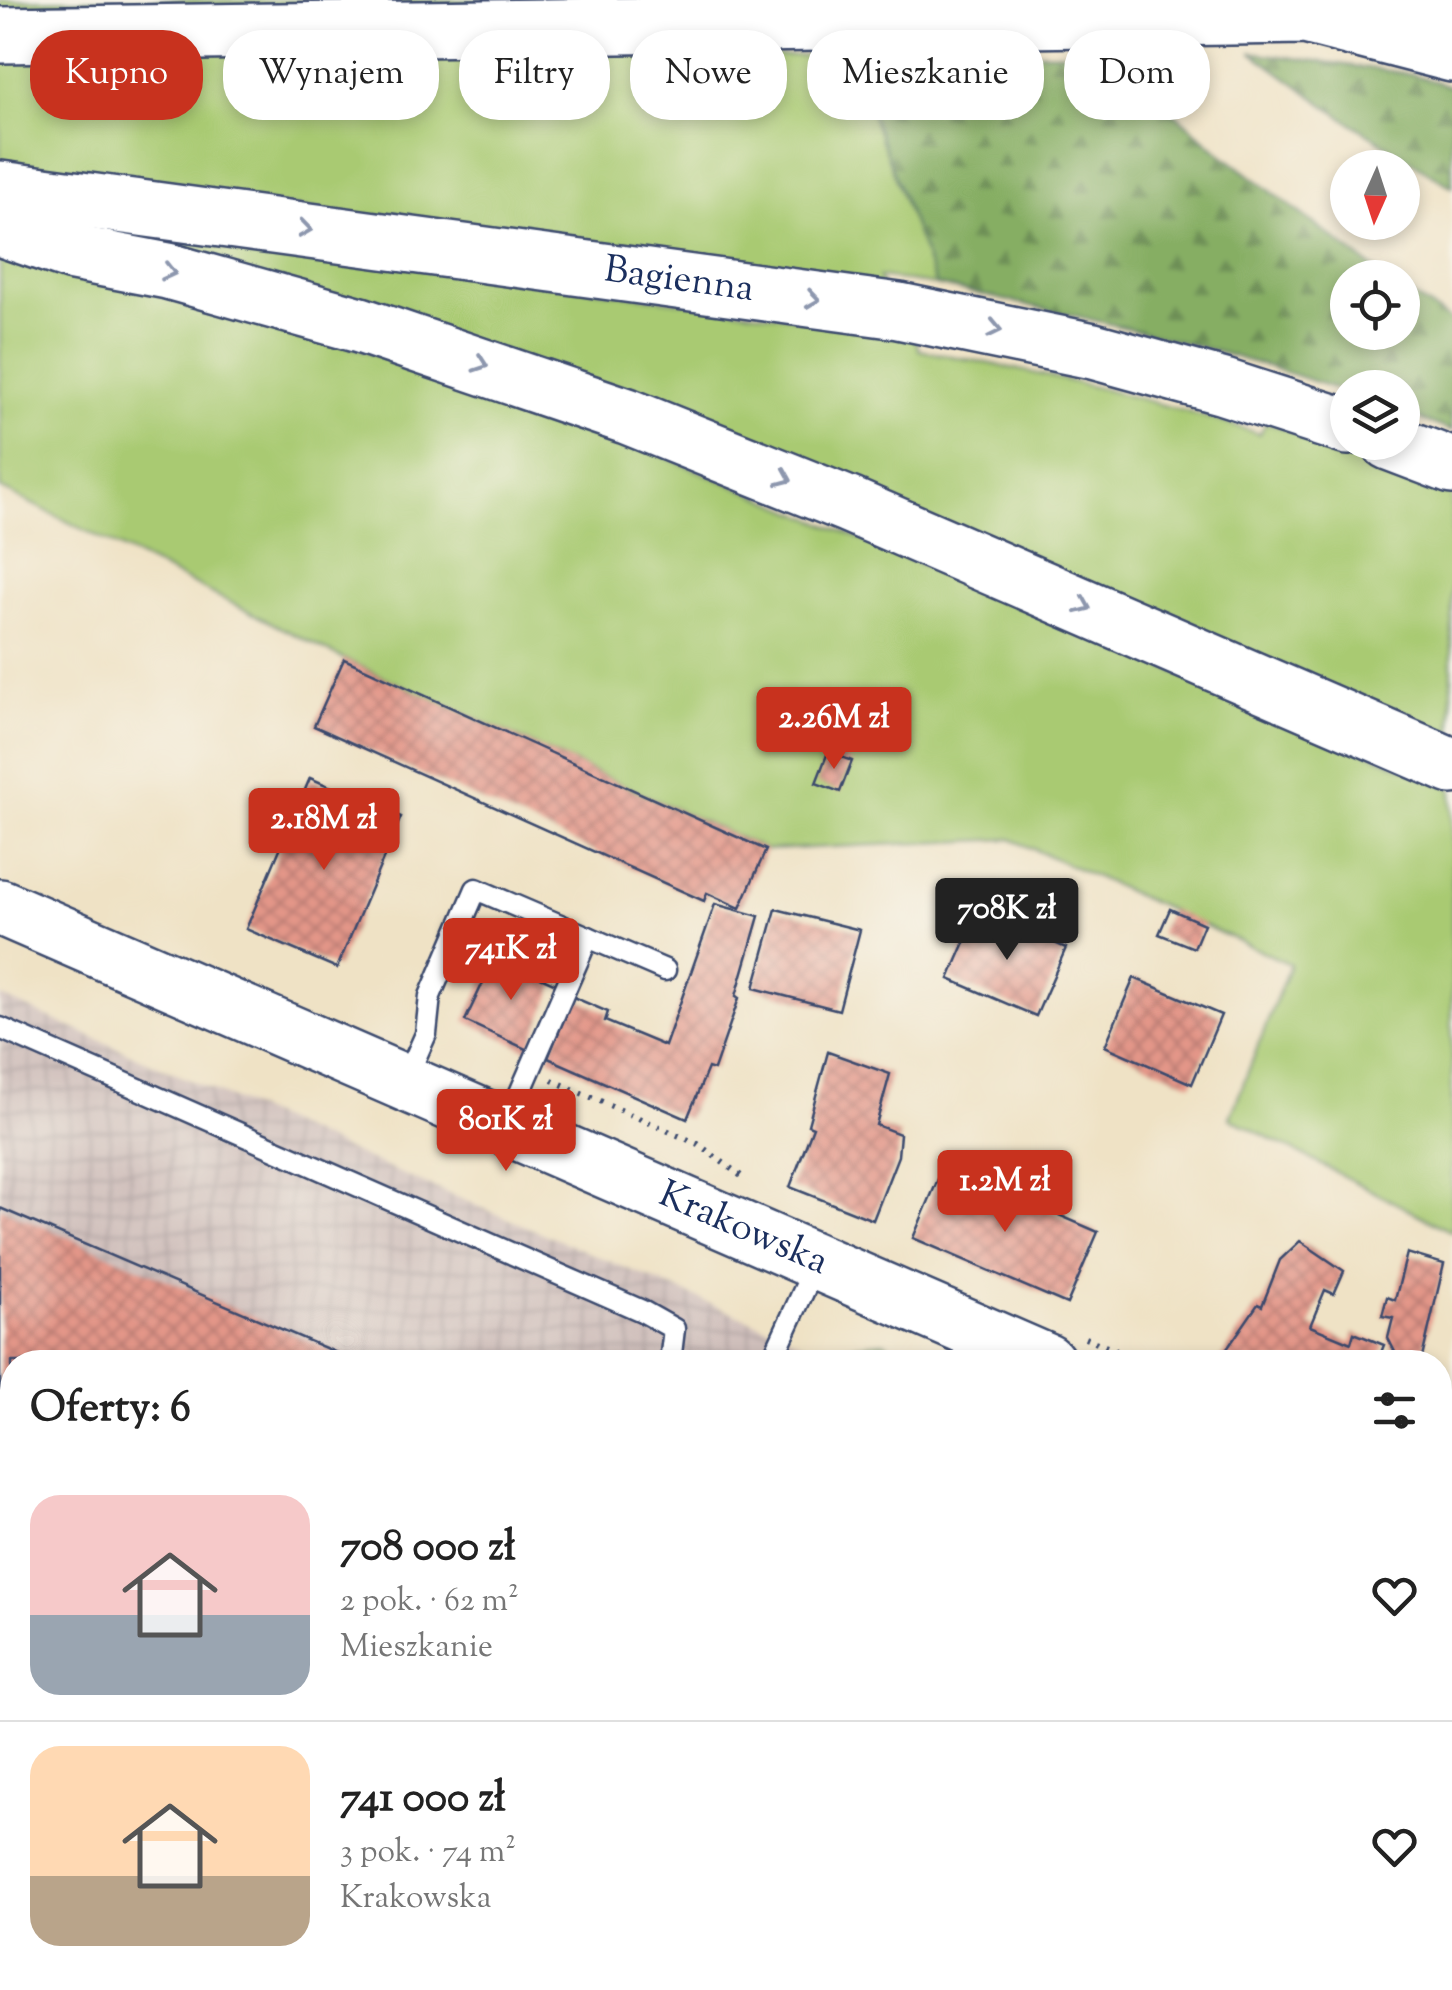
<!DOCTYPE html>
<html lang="pl">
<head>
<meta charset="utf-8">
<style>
	:root { --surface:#fff; --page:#f2f2f2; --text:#222; --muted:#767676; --line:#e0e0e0; --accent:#c8321e }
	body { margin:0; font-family:"Sorts Mill Goudy",serif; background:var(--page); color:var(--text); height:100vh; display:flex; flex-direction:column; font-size:38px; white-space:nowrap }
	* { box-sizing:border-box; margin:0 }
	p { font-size:32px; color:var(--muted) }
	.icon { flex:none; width:55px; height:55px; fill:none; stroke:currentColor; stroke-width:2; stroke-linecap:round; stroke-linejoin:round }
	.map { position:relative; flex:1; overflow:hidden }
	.details { position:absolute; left:0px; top:1350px; width:1452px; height:640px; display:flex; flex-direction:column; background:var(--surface); border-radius:40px 40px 0 0; box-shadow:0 5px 15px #0003 }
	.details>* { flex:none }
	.top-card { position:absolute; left:30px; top:30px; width:1392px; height:90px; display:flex; gap:20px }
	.needle { width:65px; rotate:183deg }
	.fabs { position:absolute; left:1330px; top:150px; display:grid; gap:20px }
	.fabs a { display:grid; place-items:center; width:90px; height:90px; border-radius:50%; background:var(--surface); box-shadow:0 5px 15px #0003; font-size:50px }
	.price { position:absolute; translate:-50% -85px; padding:0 22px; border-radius:10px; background:var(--accent); color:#fff; font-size:32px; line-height:65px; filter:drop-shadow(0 2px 5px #0008) }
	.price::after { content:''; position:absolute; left:50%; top:60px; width:30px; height:22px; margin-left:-15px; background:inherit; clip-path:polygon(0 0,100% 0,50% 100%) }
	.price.selected { background:#222; color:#fff }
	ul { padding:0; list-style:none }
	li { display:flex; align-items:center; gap:30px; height:250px; padding:0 30px }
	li+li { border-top:2px solid var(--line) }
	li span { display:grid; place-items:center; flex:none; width:280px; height:200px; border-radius:30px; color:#555 }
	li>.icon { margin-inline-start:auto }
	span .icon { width:120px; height:120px; fill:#fffc; stroke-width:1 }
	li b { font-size:42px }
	h2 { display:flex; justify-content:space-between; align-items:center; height:120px; padding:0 30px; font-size:42px }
	.tag { padding:0 35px; border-radius:40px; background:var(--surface); box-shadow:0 5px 15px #0003; font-size:35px; line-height:90px }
	.tag.selected { background:var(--accent); color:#fff }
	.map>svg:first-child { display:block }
</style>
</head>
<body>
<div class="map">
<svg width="1452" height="1990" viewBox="0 0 1452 1990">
	<defs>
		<pattern id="industrial-grid" width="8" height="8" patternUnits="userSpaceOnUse" patternTransform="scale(2.5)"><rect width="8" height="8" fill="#d0c0bc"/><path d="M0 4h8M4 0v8" fill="none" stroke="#b2a5a4"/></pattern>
		<pattern id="forest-firs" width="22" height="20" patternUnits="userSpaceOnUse" patternTransform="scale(2.5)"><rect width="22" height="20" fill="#86ae64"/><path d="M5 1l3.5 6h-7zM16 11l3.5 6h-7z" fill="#6d8e56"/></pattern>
		<pattern id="building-cross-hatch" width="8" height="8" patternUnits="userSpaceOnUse" patternTransform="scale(2.5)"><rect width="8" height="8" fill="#e39688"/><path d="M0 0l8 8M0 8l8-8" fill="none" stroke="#b77b72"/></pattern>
	</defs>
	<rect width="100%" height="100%" fill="#f7f3e8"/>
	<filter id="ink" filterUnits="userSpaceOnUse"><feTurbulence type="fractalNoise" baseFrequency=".01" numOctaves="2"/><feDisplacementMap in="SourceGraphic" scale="20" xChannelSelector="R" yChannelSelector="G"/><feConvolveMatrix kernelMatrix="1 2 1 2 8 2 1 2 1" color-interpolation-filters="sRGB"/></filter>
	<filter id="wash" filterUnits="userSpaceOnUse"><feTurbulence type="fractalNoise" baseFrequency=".0048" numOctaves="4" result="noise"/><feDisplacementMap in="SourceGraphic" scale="40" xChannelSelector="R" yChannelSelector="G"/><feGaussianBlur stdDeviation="2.25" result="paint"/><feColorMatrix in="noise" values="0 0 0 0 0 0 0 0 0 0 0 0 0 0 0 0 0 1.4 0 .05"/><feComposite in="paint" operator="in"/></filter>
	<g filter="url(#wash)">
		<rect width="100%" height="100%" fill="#efe2c5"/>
		<path fill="url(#industrial-grid)" d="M0,996L406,1176L812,1346L805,1362H12V1978H600L624,1990H0Z"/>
		<g fill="#a9ca72" stroke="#627c68" stroke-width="2.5">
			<path d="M0,0H696L0,14Z"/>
			<path d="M741,44L747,56L849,55L936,285L879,277L883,288L0,167V55Z"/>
			<path d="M37,213L914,334L919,350C1035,371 1149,398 1260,434L1266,422L1452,487V743Z"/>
			<path d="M0,250L206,300L559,412L1452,788V1232L1230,1118L1290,964L1011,839L766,850L344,659L0,488Z"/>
			<path d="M885,1342L907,1362H807L812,1350Z"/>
			<path d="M1440,1602L1452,1607V1665L1440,1660Z"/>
			<path d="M1440,1781L1452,1786V1990H1401L1407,1978H1440V1902L1447,1884L1440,1864Z"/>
		</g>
		<g fill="url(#forest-firs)" stroke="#506e61" stroke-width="2.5">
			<path d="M1105,52L1219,152L1385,277L1348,278V332H1402L1403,290L1452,321V431L1403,413L1402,388H1348L1347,393C1213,345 1075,315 936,285L849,55Z"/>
			<path d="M1251,52L1412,74L1452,87V187L1340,116Z"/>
		</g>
		<g id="blocks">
			<g fill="url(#building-cross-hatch)">
				<path d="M344,659L766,850L740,908L707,893L704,901L314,726Z"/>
				<path d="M828,752L852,761L840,792L816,783Z"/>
				<path d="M310,778L401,817L337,968L246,929Z"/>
				<path d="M715,904L759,916L736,996L739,998L714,1070L708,1068L687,1119L548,1058L573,997L608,1012L605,1021L665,1046Z"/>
				<path d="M776,909L860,930L839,1010L754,988Z"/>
				<path d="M1170,909L1204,924L1194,948L1159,934Z"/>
				<path d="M979,910L1066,948L1036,1016L949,979Z"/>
				<path d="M495,957L556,984L528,1050L465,1021Z"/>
				<path d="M1134,978L1221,1015L1192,1084L1105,1046Z"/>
				<path d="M828,1052L890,1074L876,1125L900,1134L898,1156L873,1220L790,1187L813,1127L808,1125Z"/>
				<path d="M944,1165L1098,1232L1067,1304L913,1238Z"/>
				<path d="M0,1208L358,1362H12V1498L0,1493Z"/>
				<path d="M1300,1241L1344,1271L1334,1294L1325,1290L1310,1326L1351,1343L1354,1333L1384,1345L1380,1355L1393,1360L1397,1356L1388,1338L1393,1318L1382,1316L1387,1297L1395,1300L1407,1253L1444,1264L1421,1362H1218L1258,1304L1262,1306L1280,1260Z"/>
				<path d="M0,1791L12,1797V1978H366L361,1990H0Z"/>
				<path d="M985,1978H1007L1036,1990H979Z"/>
			</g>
		</g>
	</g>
	<g filter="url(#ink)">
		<use href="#blocks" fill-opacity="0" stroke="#3b4a6d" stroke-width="2.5"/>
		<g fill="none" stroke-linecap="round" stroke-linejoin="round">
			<defs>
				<g id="lane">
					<path d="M0,1028L642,1311L674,1329L670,1362"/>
					<path d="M405,1081L426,1034L430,996L476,889L665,970"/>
					<path d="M506,1125L588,937"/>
					<path d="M771,1362L816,1264"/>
					<path d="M0,1538L12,1544"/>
					<path d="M0,1594L12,1600"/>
					<path d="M1186,1983L1203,1990"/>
					<path d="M500,1990L506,1978"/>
				</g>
				<g id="secondary">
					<path id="s1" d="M0,907L1047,1362"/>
					<path d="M1440,1534L1452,1540"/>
				</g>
				<g id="primary">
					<path d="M1365,12L1421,9L1452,11"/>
					<path d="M0,35L1305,16L1452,54"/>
					<path id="s2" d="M0,189L899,311L1093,351L1224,387L1348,427"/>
					<path d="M0,228L73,253L168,271L360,325L627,416L849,505L1452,766"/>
					<path d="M1389,442L1452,466"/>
				</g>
			</defs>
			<use href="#lane" stroke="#3b4a6d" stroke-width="25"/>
			<use href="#secondary" stroke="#3b4a6d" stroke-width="60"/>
			<use href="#primary" stroke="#3b4a6d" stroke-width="60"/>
			<g stroke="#3b4a6d" stroke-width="6" stroke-dasharray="2.5 8" stroke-linecap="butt">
				<path d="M552,1080L698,1144L741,1176"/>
				<path d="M1085,1338L1144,1362"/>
				<path d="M1440,1770L1452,1776"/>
				<path d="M1109,1978L1140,1990"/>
				<path d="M1248,1978L1282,1990"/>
			</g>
			<use href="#lane" stroke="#fff" stroke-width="20"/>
			<use href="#secondary" stroke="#fff" stroke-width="55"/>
			<use href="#primary" stroke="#fff" stroke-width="55"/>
		</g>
		<defs><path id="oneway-chevron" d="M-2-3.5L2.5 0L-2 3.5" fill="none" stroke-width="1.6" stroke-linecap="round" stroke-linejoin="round" transform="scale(2.5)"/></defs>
		<g stroke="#8d97ae">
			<use href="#oneway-chevron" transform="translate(305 229) rotate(8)"/>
			<use href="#oneway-chevron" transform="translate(169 272) rotate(13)"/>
			<use href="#oneway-chevron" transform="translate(813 299) rotate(8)"/>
			<use href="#oneway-chevron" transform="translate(995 329) rotate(12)"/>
			<use href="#oneway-chevron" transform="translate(481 364) rotate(19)"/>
			<use href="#oneway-chevron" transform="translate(785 478) rotate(23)"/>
			<use href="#oneway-chevron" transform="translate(1084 606) rotate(23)"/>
		</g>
	</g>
	<g text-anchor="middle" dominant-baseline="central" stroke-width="10" stroke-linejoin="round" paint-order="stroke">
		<g font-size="38" fill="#1b2f5e" stroke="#f7f3e8">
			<text stroke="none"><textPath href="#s2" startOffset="685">Bagienna</textPath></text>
			<text stroke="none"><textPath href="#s1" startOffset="810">Krakowska</textPath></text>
		</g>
	</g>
</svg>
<div class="fabs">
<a><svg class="needle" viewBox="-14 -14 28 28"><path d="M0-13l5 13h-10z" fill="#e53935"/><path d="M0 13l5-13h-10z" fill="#767676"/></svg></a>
<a><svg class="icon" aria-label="locate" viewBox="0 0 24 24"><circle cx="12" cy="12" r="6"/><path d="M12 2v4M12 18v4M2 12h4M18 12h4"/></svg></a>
<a><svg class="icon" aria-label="layers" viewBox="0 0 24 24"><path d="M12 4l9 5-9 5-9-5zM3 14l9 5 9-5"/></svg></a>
</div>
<b class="price" style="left:834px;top:772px">2.26M zł</b>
<b class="price" style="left:324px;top:873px">2.18M zł</b>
<b class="price selected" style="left:1007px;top:963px">708K zł</b>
<b class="price" style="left:511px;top:1003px">741K zł</b>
<b class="price" style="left:506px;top:1174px">801K zł</b>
<b class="price" style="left:1005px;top:1235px">1.2M zł</b>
<div class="top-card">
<a class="tag selected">Kupno</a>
<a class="tag">Wynajem</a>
<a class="tag">Filtry</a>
<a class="tag">Nowe</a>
<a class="tag">Mieszkanie</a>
<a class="tag">Dom</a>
</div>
<section class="details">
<h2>Oferty: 6<svg class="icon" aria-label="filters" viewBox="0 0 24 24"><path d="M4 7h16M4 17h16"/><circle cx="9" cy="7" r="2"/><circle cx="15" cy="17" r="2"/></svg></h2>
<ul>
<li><span style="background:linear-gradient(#f6c9c9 60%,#9aa5b1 0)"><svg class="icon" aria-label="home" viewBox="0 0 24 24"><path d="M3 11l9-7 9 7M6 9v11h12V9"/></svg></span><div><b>708 000 zł</b><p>2 pok. · 62 m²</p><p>Mieszkanie</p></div><svg class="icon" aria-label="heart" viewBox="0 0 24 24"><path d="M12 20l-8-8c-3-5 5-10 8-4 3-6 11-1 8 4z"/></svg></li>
<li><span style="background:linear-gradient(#ffd9b3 65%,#b9a48a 0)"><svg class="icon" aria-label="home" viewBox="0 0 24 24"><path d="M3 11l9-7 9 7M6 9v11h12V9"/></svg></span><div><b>741 000 zł</b><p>3 pok. · 74 m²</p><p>Krakowska</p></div><svg class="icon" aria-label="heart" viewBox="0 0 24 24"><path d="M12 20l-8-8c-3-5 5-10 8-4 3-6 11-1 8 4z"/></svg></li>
</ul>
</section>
</div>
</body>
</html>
